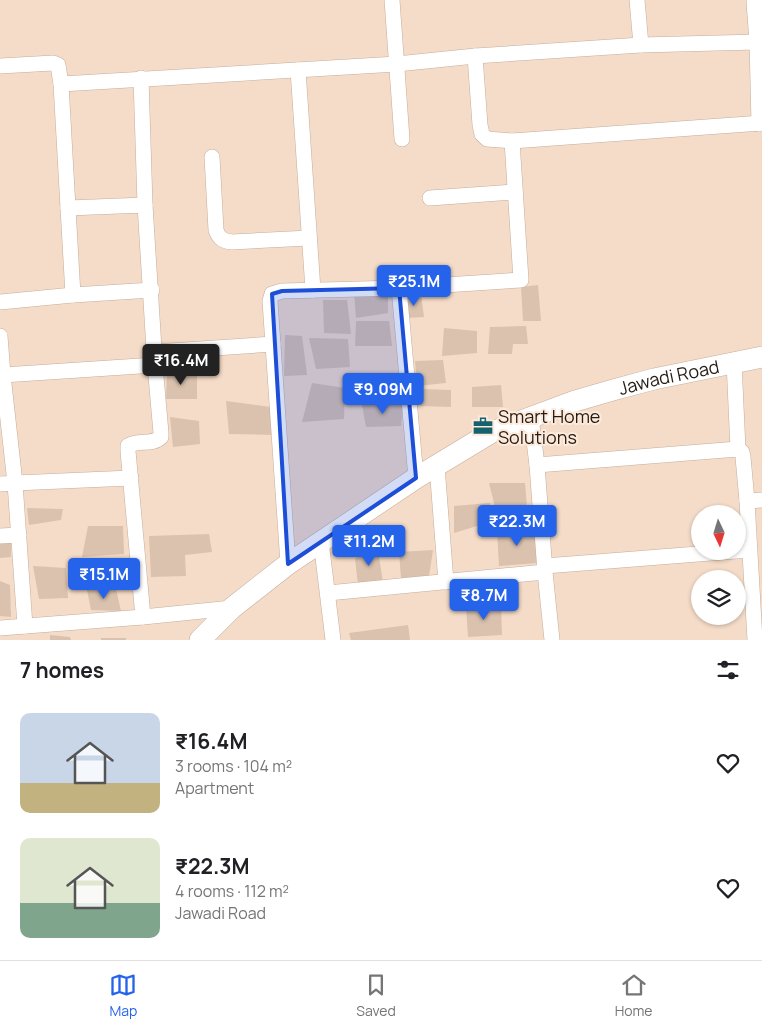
<!DOCTYPE html>
<html lang="en">
<head>
<meta charset="utf-8">
<style>
	:root { --surface:#fff; --page:#f6f6f6; --text:#202124; --muted:#757577; --line:#e0e0e0; --accent:#2563eb }
	body { margin:0; font-family:Manrope,sans-serif; background:var(--page); color:var(--text); height:100vh; display:flex; flex-direction:column; font-size:19px; white-space:nowrap }
	* { box-sizing:border-box; margin:0 }
	p { font-size:16px; color:var(--muted) }
	.icon { flex:none; width:28px; height:28px; fill:none; stroke:currentColor; stroke-width:2; stroke-linecap:round; stroke-linejoin:round }
	.map { position:relative; height:640px; overflow:hidden }
	.panel { display:flex; flex-direction:column; background:var(--surface); flex:1 }
	.panel>* { flex:none }
	.needle { width:32px; rotate:176deg }
	.buttons { position:absolute; left:691px; top:505px; display:grid; gap:10px }
	.buttons a { display:grid; place-items:center; width:55px; height:55px; border-radius:50%; background:var(--surface); box-shadow:0 1px 4px #0004; font-size:25px }
	.price { position:absolute; translate:-50% -42px; padding:0 11px; border-radius:5px; background:var(--accent); color:#fff; font-size:16px; line-height:32px; filter:drop-shadow(0 1px 2px #0008) }
	.price::after { content:''; position:absolute; left:50%; top:30px; width:15px; height:11px; margin-left:-8px; background:inherit; clip-path:polygon(0 0,100% 0,50% 100%) }
	.price.current { background:#222; color:#fff }
	ul { padding:0; list-style:none }
	li { display:flex; align-items:center; gap:15px; height:125px; padding:0 20px }
	li span { display:grid; place-items:center; flex:none; width:140px; height:100px; border-radius:10px; color:#555 }
	li>.icon { margin-inline-start:auto }
	span .icon { width:60px; height:60px; fill:#fffc; stroke-width:1 }
	li b { font-size:21px }
	h2 { display:flex; justify-content:space-between; align-items:center; height:60px; padding:0 20px; font-size:21px }
	.tabs { display:flex; justify-content:space-around; align-items:center; height:70px; border-top:1px solid var(--line); background:var(--surface); font-size:14px; color:var(--muted) }
	.tabs a { display:grid; justify-items:center; gap:2px }
	.tabs .current { color:var(--accent) }
	.map>svg:first-child { display:block }
</style>
</head>
<body>
<div class="map">
<svg width="762" height="640" viewBox="0 0 762 640">
	<rect width="100%" height="100%" fill="#f5dcc8"/>
	<g fill="#dac2af">
		<path d="M538,285L541,321H523L521,287Z"/>
		<path d="M354,293L388,295V313L356,318Z"/>
		<path d="M421,294L424,317L406,318V296Z"/>
		<path d="M323,300H347L351,334L324,333Z"/>
		<path d="M356,321H389L392,346H355Z"/>
		<path d="M526,326L528,344H513L512,354H488L490,327Z"/>
		<path d="M444,328L477,331V353L442,356Z"/>
		<path d="M285,335L302,336L307,375L284,376Z"/>
		<path d="M309,338L348,339L350,367L316,369Z"/>
		<path d="M443,360L446,383L417,386L415,361Z"/>
		<path d="M167,372L197,375V399H166Z"/>
		<path d="M312,383L345,388L344,419L302,422Z"/>
		<path d="M501,385L503,407H472V387Z"/>
		<path d="M421,389L451,390V407L420,406Z"/>
		<path d="M226,401L271,407L273,435L229,434Z"/>
		<path d="M362,405H403L401,426L366,427Z"/>
		<path d="M170,417L199,421L200,444L173,447Z"/>
		<path d="M489,483H525L527,507H495Z"/>
		<path d="M490,503V522L454,533V506Z"/>
		<path d="M27,508L63,509L61,520L29,525Z"/>
		<path d="M88,526H123L124,554L82,557Z"/>
		<path d="M535,527L538,563L499,566L497,531Z"/>
		<path d="M209,534L212,552L185,555L186,576L151,577L149,536Z"/>
		<path d="M11,542V557L0,558V543Z"/>
		<path d="M377,543L383,583L358,585L355,559Z"/>
		<path d="M433,550L429,576L401,578L399,552Z"/>
		<path d="M33,566L66,568L68,598L39,599Z"/>
		<path d="M0,581L10,585L11,617L0,616Z"/>
		<path d="M116,589L121,611L91,610L87,590Z"/>
		<path d="M501,606L502,635L468,637L466,607Z"/>
		<path d="M408,625L410,640H351L349,633Z"/>
		<path d="M50,635L70,637L71,640H50Z"/>
		<rect x="101" y="638" width="25" height="2"/>
	</g>
	<g fill="none" stroke-linecap="round" stroke-linejoin="round">
		<defs>
			<g id="street">
				<path d="M392,0L402,139"/>
				<path d="M637,0L641,45"/>
				<path d="M475,56L480,125L482,134L487,139L512,141"/>
				<path d="M0,66L53,63L58,65L61,84L68,208L145,205L155,365L161,433V437C152,446 138,439 128,446V451L143,617"/>
				<path d="M298,70L313,290"/>
				<path d="M141,78L145,205"/>
				<path d="M61,84L397,64L475,56L641,45L757,42"/>
				<path d="M759,124L757,42L754,2L762,1"/>
				<path d="M212,157L216,230C219,239 223,241 232,242L309,238"/>
				<path d="M430,198L515,192"/>
				<path d="M68,208L73,295"/>
				<path d="M0,302L73,295L152,290"/>
				<path d="M0,336L3,375L155,365"/>
				<path d="M155,352L273,344"/>
				<path d="M734,362L738,449"/>
				<path d="M531,417L537,465"/>
				<path d="M437,466L446,582"/>
				<path d="M416,478L399,288L521,280L512,141L762,123"/>
				<path d="M0,484L15,483L3,375"/>
				<path d="M0,536L19,535"/>
				<path d="M321,541L333,640"/>
				<path d="M288,564L270,301L272,294L282,291L399,288"/>
				<path d="M545,566L749,550"/>
				<path d="M545,572L537,465L738,449L742,452L743,457L747,501"/>
				<path d="M328,593L545,572L552,640"/>
				<path d="M25,626L15,483L131,478"/>
				<path d="M0,628L143,617L232,608"/>
				<path d="M755,640L747,501L762,500"/>
			</g>
			<g id="secondary">
				<path id="s1" d="M200,640L232,608L288,564L416,478L492,432L575,401L613,390L654,379L762,357"/>
			</g>
		</defs>
		<use href="#street" stroke="#c5ad9b" stroke-width="16"/>
		<use href="#secondary" stroke="#c5ad9b" stroke-width="22"/>
		<use href="#street" stroke="#fff" stroke-width="15"/>
		<use href="#secondary" stroke="#fff" stroke-width="21"/>
	</g>
	<path fill="#1d4ed8" fill-opacity="0.2" stroke="#1d4ed8" stroke-width="4" stroke-linejoin="round" d="M399,288L416,478L288,564L272,294L282,291Z"/>
	<defs>
		<symbol id="office-bare" viewBox="-9 -9 18 18"><path d="M-6-3h4V-5.5h4V-3h4V5H-6ZM-1-4.5V-3h2v-1.5ZM-6 0V1H6V0Z" fill="#15616d" stroke="#feeada" stroke-width="2.5" paint-order="stroke"/></symbol>
	</defs>
	<g fill-rule="evenodd">
		<use href="#office-bare" x="469" y="412" width="28" height="28"/>
	</g>
	<g text-anchor="middle" dominant-baseline="central" stroke-width="4" stroke-linejoin="round" paint-order="stroke">
		<g font-size="18" fill="#251c15" stroke="#feeada">
			<text stroke="none"><textPath href="#s1" startOffset="545">Jawadi Road</textPath></text>
		</g>
		<g font-size="18" fill="#251c15" stroke="#feeada" text-anchor="start">
			<text x="498" y="416">Smart Home<tspan x="498" dy="21">Solutions</tspan></text>
		</g>
	</g>
</svg>
<div class="buttons">
<a><svg class="needle" viewBox="-14 -14 28 28"><path d="M0-13l5 13h-10z" fill="#e53935"/><path d="M0 13l5-13h-10z" fill="#757577"/></svg></a>
<a><svg class="icon" aria-label="layers" viewBox="0 0 24 24"><path d="M12 4l9 5-9 5-9-5zM3 14l9 5 9-5"/></svg></a>
</div>
<b class="price" style="left:414px;top:307px">₹25.1M</b>
<b class="price current" style="left:181px;top:386px">₹16.4M</b>
<b class="price" style="left:383px;top:415px">₹9.09M</b>
<b class="price" style="left:517px;top:547px">₹22.3M</b>
<b class="price" style="left:369px;top:567px">₹11.2M</b>
<b class="price" style="left:104px;top:600px">₹15.1M</b>
<b class="price" style="left:484px;top:621px">₹8.7M</b>
</div>
<section class="panel">
<h2>7 homes<svg class="icon" aria-label="filters" viewBox="0 0 24 24"><path d="M4 7h16M4 17h16"/><circle cx="9" cy="7" r="2"/><circle cx="15" cy="17" r="2"/></svg></h2>
<ul>
<li><span style="background:linear-gradient(#c9d6e8 70%,#c2b280 0)"><svg class="icon" aria-label="home" viewBox="0 0 24 24"><path d="M3 11l9-7 9 7M6 9v11h12V9"/></svg></span><div><b>₹16.4M</b><p>3 rooms · 104 m²</p><p>Apartment</p></div><svg class="icon" aria-label="heart" viewBox="0 0 24 24"><path d="M12 20l-8-8c-3-5 5-10 8-4 3-6 11-1 8 4z"/></svg></li>
<li><span style="background:linear-gradient(#dfe7d0 65%,#7fa58c 0)"><svg class="icon" aria-label="home" viewBox="0 0 24 24"><path d="M3 11l9-7 9 7M6 9v11h12V9"/></svg></span><div><b>₹22.3M</b><p>4 rooms · 112 m²</p><p>Jawadi Road</p></div><svg class="icon" aria-label="heart" viewBox="0 0 24 24"><path d="M12 20l-8-8c-3-5 5-10 8-4 3-6 11-1 8 4z"/></svg></li>
</ul>
</section>
<nav class="tabs">
<a class="current"><svg class="icon" aria-label="map" viewBox="0 0 24 24"><path d="M3 6l6-2 6 2 6-2v14l-6 2-6-2-6 2zM9 4v14M15 6v14"/></svg>Map</a>
<a><svg class="icon" aria-label="saved" viewBox="0 0 24 24"><path d="M7 4h10v16l-5-4-5 4z"/></svg>Saved</a>
<a><svg class="icon" aria-label="home" viewBox="0 0 24 24"><path d="M3 11l9-7 9 7M6 9v11h12V9"/></svg>Home</a>
</nav>
</body>
</html>
